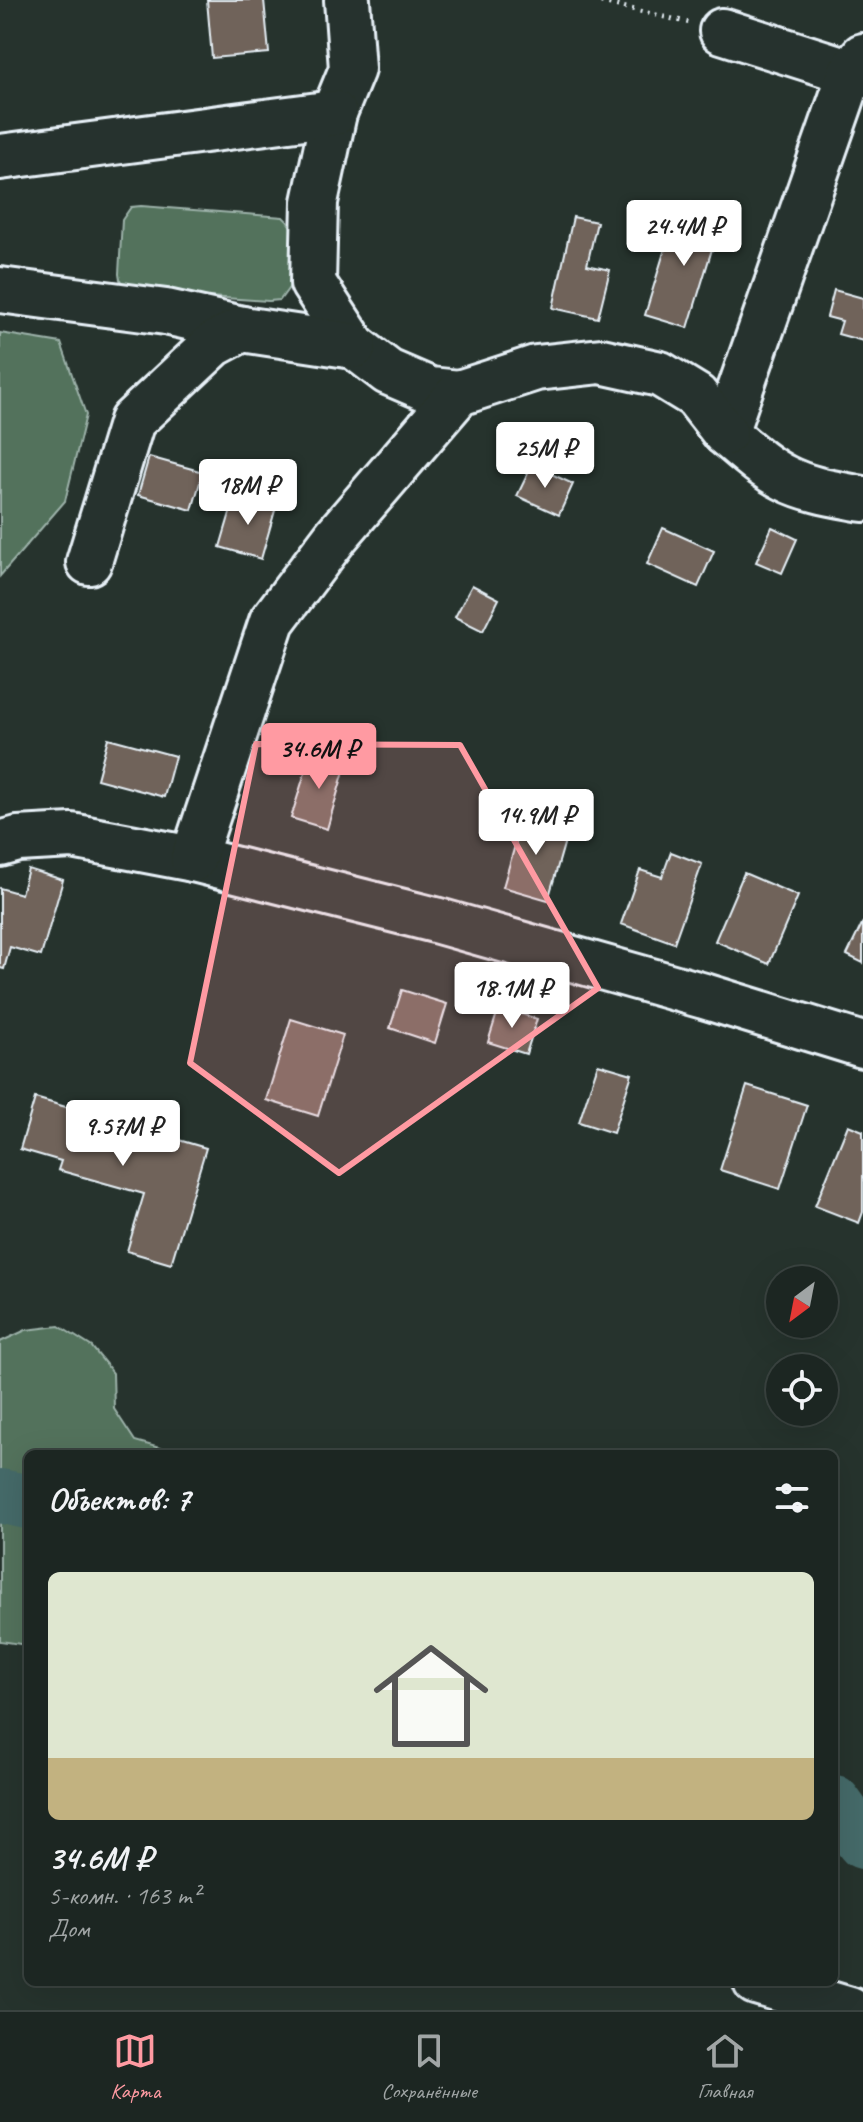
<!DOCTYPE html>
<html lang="ru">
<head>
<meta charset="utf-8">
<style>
	:root { --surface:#1c2622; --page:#29322f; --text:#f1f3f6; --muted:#a0a5a5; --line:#3a4340; --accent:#ff9aa2 }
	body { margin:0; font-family:Caveat,sans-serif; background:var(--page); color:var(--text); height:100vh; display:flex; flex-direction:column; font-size:30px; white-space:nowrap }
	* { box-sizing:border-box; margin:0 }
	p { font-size:26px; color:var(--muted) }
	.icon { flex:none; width:44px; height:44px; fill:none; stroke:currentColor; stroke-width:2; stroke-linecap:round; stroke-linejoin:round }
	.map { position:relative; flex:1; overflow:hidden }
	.details { position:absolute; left:24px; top:1450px; width:814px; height:536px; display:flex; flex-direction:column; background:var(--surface); border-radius:12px; box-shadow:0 8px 32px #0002,0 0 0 2px var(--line) }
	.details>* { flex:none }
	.needle { width:52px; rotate:212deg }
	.buttons { position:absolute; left:766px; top:1266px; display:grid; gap:16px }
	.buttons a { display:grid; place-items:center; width:72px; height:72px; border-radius:50%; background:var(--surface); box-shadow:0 8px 32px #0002,0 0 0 2px var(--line); font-size:40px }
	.price { position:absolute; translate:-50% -68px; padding:0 18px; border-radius:8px; background:#fff; color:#222; font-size:26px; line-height:52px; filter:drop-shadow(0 2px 4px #0008) }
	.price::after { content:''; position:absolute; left:50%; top:48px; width:24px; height:18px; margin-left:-12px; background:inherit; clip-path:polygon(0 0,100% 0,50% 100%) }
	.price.selected { background:var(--accent); color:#111 }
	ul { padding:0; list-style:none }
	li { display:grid; align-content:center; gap:16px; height:424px; padding:0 24px }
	li span { display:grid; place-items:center; height:248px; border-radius:12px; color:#555 }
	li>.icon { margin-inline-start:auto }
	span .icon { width:144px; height:144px; fill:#fffc; stroke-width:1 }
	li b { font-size:34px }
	h2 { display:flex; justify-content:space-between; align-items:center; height:96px; padding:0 24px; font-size:34px }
	.menu { display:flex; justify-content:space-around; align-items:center; height:112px; border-top:2px solid var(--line); background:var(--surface); font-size:22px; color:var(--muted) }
	.menu a { display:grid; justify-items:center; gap:4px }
	.menu .selected { color:var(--accent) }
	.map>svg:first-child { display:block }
</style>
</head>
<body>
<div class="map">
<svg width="863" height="2010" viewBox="0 0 863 2010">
	<rect width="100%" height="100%" fill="#26332d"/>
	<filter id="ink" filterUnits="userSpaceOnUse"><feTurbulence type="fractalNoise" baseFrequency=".0125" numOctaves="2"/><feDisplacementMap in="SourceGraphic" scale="16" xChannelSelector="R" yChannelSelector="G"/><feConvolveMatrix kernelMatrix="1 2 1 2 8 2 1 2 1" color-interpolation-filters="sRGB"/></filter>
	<g filter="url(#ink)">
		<g fill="#52725b" stroke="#9db2aa" stroke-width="2">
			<path d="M141,206L283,217C302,232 292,263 291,285L280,300L269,301L135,292C125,288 120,285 119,274L122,220L131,207Z"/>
			<path d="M0,333L61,343L86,415L65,501L0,576Z"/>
			<path d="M59,1326L92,1347L113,1373L114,1409L135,1441L170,1451L206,1454H28V1645L0,1641V1342L26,1330Z"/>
		</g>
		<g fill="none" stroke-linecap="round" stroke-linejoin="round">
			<g stroke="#456a69" stroke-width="54">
				<path d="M0,1496L28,1502"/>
				<path d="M834,1802L863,1842"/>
			</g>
		</g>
		<g fill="#6f645a" stroke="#e8f1f8" stroke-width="2">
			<path d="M207,0H264L269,53L212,58Z"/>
			<path d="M692,203L723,213L688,328L645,315L668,239L680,243Z"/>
			<path d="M573,217L597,222L587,265L610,270L598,318L553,308Z"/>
			<path d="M834,290L863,298V341L838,334L842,321L827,317Z"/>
			<path d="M149,457L203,472L192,510L138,495Z"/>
			<path d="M532,465L573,484L559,515L517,496Z"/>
			<path d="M235,496L276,507L261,559L220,547Z"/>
			<path d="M772,527L797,539L782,573L756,562Z"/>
			<path d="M663,528L714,551L698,587L647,564Z"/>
			<path d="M472,585L499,599L483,631L455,617Z"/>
			<path d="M108,738L175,756L164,797L97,779Z"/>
			<path d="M311,753L346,764L327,829L291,818Z"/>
			<path d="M524,814L569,827L548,900L503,887Z"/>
			<path d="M671,852L702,864L674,943L621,924L640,870L662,877Z"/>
			<path d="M28,869L63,880L41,956L10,947L4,969L0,968V888L21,894Z"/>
			<path d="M744,873L798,896L769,964L715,941Z"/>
			<path d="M863,922V963L847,955Z"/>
			<path d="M402,990L447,1004L435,1043L390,1028Z"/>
			<path d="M499,1007L537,1019L526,1054L488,1042Z"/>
			<path d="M291,1019L343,1035L318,1116L266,1100Z"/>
			<path d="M598,1064L632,1074L613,1133L579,1122Z"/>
			<path d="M747,1086L807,1105L780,1189L720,1170Z"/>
			<path d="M35,1098L206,1148L171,1264L127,1251L144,1194L58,1170L61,1161L20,1149Z"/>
			<path d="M848,1125L863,1131V1212L859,1223L815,1206Z"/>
		</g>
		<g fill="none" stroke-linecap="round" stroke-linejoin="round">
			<defs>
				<g id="minor">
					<path d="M347,0L352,69L334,113L315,202L313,283L354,346L388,372L430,390L459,393"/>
					<path d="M722,31L851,72"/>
					<path d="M863,56L851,72L725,433C744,449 763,467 785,478C808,490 837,494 863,499"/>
					<path d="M0,157L334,113"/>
					<path d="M0,290L166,312L242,329"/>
					<path d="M89,562L132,421L214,344L242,329L354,346"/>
					<path d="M0,844L18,839L72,836L193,859L435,920L704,996L863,1045"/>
					<path d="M193,859L272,621L337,535L459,393L536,368L601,361L660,374L696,396L725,433"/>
					<path d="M756,1982L850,2010"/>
				</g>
			</defs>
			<use href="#minor" stroke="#e8f1f8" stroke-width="50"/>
			<path stroke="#e8f1f8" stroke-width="5" stroke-dasharray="2 6" stroke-linecap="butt" d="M593,0L690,23"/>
			<use href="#minor" stroke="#26332d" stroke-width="44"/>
		</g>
	</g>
	<path fill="#ff9aa2" fill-opacity="0.2" stroke="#ff9aa2" stroke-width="6" stroke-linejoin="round" d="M256,744L460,745L598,988L339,1173L190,1063Z"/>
</svg>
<div class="buttons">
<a><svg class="needle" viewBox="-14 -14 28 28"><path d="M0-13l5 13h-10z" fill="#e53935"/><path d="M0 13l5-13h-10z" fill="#a0a5a5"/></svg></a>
<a><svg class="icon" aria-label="locate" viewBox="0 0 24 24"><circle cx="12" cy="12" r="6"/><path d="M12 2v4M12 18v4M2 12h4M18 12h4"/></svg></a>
</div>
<b class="price" style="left:684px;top:268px">24.4M ₽</b>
<b class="price" style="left:545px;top:490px">25M ₽</b>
<b class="price" style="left:248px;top:527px">18M ₽</b>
<b class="price selected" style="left:319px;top:791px">34.6M ₽</b>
<b class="price" style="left:536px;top:857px">14.9M ₽</b>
<b class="price" style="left:512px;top:1030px">18.1M ₽</b>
<b class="price" style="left:123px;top:1168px">9.57M ₽</b>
<section class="details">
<h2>Объектов: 7<svg class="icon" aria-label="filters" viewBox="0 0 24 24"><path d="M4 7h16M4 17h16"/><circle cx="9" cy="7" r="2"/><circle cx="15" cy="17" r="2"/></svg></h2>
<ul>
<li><span style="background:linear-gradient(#dfe7d0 75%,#c2b280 0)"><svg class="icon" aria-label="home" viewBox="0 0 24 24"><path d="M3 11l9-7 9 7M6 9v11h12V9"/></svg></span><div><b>34.6M ₽</b><p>5-комн. · 163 m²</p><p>Дом</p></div></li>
</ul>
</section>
</div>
<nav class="menu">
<a class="selected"><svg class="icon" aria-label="map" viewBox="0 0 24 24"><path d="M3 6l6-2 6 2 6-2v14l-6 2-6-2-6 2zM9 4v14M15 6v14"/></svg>Карта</a>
<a><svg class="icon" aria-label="saved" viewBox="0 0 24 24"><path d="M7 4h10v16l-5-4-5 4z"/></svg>Сохранённые</a>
<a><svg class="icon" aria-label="home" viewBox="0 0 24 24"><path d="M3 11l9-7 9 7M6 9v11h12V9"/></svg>Главная</a>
</nav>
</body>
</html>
